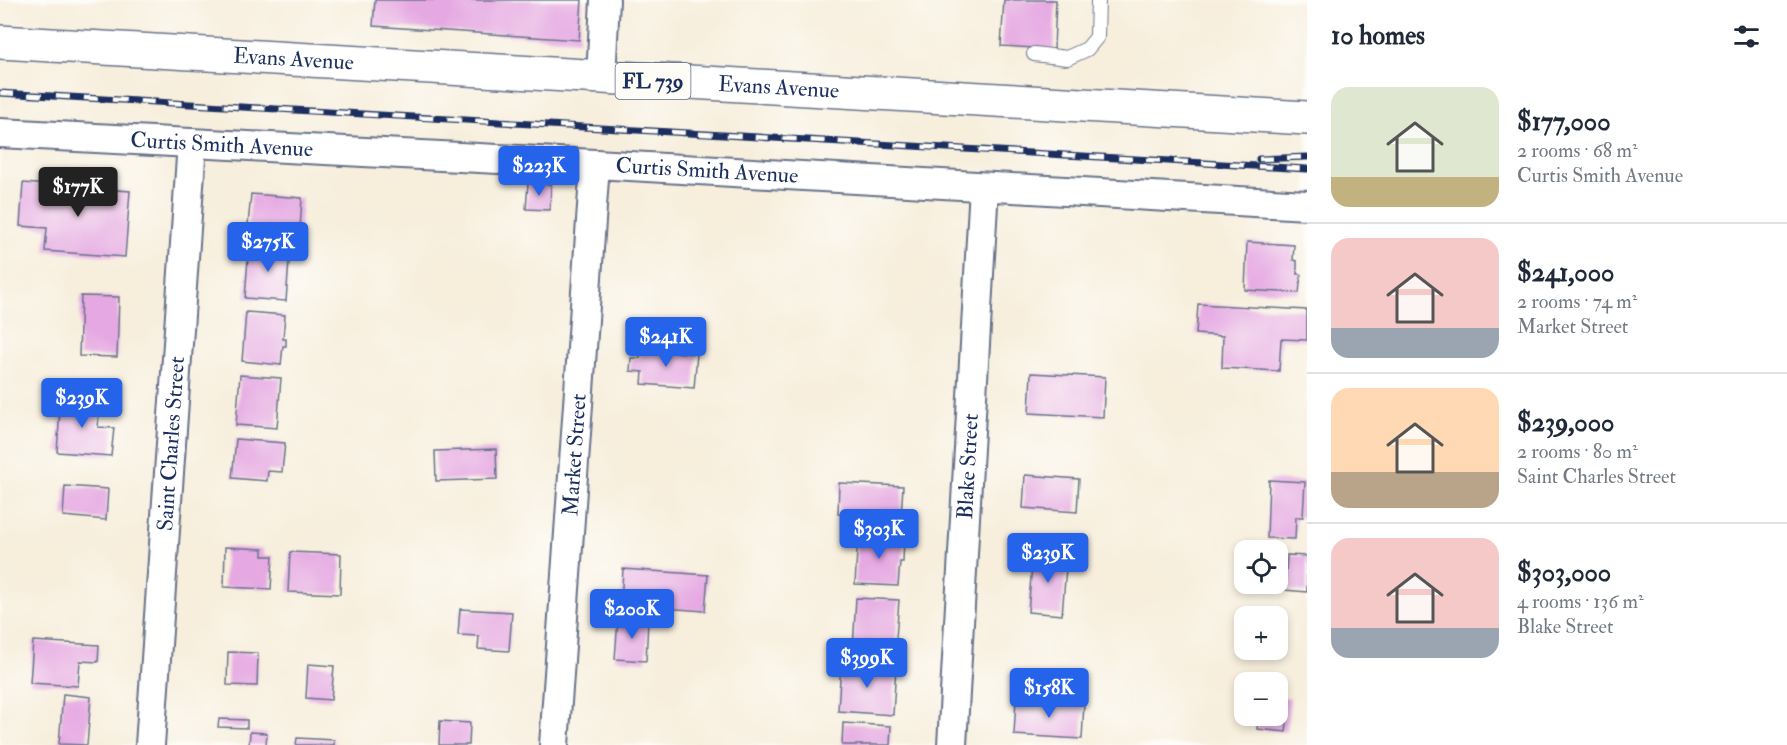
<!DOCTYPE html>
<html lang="en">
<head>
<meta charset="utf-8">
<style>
	:root { --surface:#fff; --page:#f6f6f7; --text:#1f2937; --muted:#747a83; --line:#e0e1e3; --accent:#2563eb }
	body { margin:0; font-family:"IM FELL Double Pica",serif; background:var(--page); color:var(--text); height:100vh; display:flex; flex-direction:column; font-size:22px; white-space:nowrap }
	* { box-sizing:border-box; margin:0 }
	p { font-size:20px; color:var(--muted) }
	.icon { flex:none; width:33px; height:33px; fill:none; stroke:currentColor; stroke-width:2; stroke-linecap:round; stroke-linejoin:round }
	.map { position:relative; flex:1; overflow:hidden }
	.side { display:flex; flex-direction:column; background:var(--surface); width:480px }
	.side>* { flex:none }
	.tools { position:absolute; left:1234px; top:540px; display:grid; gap:12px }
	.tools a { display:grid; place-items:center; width:54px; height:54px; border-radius:12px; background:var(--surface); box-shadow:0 3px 9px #0003; font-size:30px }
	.price { position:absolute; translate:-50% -51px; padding:0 14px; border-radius:6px; background:var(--accent); color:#fff; font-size:20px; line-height:39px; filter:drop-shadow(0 2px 3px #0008) }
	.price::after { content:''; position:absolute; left:50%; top:36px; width:18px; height:14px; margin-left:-9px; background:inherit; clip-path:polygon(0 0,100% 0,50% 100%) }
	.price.current { background:#222; color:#fff }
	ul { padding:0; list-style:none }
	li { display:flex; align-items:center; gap:18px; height:150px; padding:0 24px }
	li+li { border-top:2px solid var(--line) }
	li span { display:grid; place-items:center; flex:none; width:168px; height:120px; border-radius:18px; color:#555 }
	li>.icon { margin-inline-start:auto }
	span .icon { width:72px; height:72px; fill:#fffc; stroke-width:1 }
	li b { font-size:26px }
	h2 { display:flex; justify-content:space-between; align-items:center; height:72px; padding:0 24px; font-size:26px }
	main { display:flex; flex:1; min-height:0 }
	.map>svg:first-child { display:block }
</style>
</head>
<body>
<main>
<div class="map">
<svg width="1307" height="745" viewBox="0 0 1307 745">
	<rect width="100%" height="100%" fill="#fdfcf7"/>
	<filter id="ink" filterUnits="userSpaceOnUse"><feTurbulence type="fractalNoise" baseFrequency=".0167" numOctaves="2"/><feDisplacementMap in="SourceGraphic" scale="12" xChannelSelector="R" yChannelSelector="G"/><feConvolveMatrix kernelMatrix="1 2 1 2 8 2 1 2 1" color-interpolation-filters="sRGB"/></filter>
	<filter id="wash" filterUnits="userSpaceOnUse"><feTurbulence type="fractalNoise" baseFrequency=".008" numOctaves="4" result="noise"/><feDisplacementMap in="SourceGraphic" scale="24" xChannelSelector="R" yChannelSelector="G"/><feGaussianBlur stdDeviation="1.35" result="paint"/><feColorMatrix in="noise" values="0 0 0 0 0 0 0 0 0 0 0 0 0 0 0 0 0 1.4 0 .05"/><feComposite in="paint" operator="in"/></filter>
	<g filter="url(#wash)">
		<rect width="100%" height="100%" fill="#f7eedc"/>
		<g id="blocks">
			<g fill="#e5a8e2">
				<path d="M375,0H582L579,40L373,26Z"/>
				<path d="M1004,0H1056L1054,49L1001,46Z"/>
				<path d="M23,183L130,191L125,257L45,251L47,228L20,226Z"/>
				<path d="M528,183L551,184L550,210L526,209Z"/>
				<path d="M251,194L302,198L300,229L248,225Z"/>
				<path d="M1247,242L1294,245L1293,260L1297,261V274H1301L1299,293L1245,290Z"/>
				<path d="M249,245L290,248L286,301L245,298Z"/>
				<path d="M81,296L119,297L117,357L79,356Z"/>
				<path d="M1198,304L1307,310V340L1281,339L1279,371L1222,368L1223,336L1196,334Z"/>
				<path d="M246,312L285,315L283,339H286V346H283L281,365L242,361Z"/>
				<path d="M640,349L697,354L694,388L642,384L643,372L630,371L631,358H640Z"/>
				<path d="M1031,373L1105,377L1103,417L1029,413Z"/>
				<path d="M240,375L281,378L277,428L236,425Z"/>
				<path d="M61,396L95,399L94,413H99L98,427L114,428L111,456L57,452Z"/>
				<path d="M236,439L285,443L282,472L268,471L267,481L232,478Z"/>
				<path d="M496,449L497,479L436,481L435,451Z"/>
				<path d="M1025,475L1079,479L1077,512L1023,508Z"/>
				<path d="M1269,480L1305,482L1303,517H1296L1295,539L1267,538Z"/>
				<path d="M839,483L903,486L901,517L838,514Z"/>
				<path d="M65,486L108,489L106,520L63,516Z"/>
				<path d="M858,535L904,538L903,562H900L898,586L855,584Z"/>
				<path d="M225,547L263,549V556H273L271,589L224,587Z"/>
				<path d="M290,552L341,554L340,594L288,592Z"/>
				<path d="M1033,554L1067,556L1062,615L1028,612Z"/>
				<path d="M1287,555L1307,556V592L1285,590Z"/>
				<path d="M623,569L708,575L705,611L621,605Z"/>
				<path d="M856,598L899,600L895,651L853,648Z"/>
				<path d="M460,609L512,612L509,651L478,649L479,636L458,635Z"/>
				<path d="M618,619L648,621L646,661L615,659Z"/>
				<path d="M33,641L99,645L98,662L80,661L78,686L30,683Z"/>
				<path d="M228,652L258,653L257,686L227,685Z"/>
				<path d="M841,662L896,666L893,715L838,711Z"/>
				<path d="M308,664L334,666L331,700L306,698Z"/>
				<path d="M63,694L91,697L87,745L59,744Z"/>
				<path d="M1278,697L1290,698L1286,732L1257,729L1258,716H1278Z"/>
				<path d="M1016,699L1084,703L1082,739L1014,735Z"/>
				<path d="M219,719L247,720V728L218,727Z"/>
				<path d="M440,721L470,723L469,745H439Z"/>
				<path d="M843,723L891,726L890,745H842Z"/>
				<path d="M250,732L267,733L266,745H249Z"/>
				<path d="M297,738L334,740V745H296Z"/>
			</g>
		</g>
	</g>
	<g filter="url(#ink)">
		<use href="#blocks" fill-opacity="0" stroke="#68728a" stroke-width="1.5"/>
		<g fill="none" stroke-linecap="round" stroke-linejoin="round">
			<defs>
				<path id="lane" d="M1034,54L1067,58L1087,49L1097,37L1098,0"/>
				<g id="street">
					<path d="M601,78L605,0"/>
					<path id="s1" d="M0,133L595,164L1307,205"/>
					<path id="s2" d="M150,745L192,143"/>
					<path id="s3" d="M554,745L595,164"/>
					<path id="s4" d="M952,745L984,187"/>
				</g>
				<g id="primary">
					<path id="s5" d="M0,42L1307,118"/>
				</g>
			</defs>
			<use href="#lane" stroke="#68728a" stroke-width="16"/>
			<use href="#street" stroke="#68728a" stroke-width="32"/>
			<use href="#primary" stroke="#68728a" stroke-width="36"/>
			<use href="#lane" stroke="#fff" stroke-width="14"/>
			<use href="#street" stroke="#fff" stroke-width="28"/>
			<use href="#primary" stroke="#fff" stroke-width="33"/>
			<defs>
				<g id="rail">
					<path d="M0,93L1307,169"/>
					<path d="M1259,159L1307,157"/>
				</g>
			</defs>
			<use href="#rail" stroke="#1b2f5e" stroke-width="7"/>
			<use href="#rail" stroke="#fdfcf7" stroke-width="4.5" stroke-dasharray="14" stroke-linecap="butt"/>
		</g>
	</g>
	<g text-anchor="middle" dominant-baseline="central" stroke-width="5" stroke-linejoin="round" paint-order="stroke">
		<rect fill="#fdfcf7" stroke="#5f6c8c" stroke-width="1.5" x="615.5" y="63" width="75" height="36" rx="4.5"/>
		<g font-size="21" font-weight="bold" fill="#1b2f5e">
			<text x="653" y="81">FL 739</text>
		</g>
		<g font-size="22" fill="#1b2f5e" stroke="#fdfcf7">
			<text stroke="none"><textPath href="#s5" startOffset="294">Evans Avenue</textPath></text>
			<text stroke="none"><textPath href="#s5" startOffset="780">Evans Avenue</textPath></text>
			<text stroke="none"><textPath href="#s1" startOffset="222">Curtis Smith Avenue</textPath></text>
			<text stroke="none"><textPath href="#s1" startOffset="708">Curtis Smith Avenue</textPath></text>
			<text stroke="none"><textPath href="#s2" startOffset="302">Saint Charles Street</textPath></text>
			<text stroke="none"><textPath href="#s3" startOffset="291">Market Street</textPath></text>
			<text stroke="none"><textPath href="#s4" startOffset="279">Blake Street</textPath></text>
		</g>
	</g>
</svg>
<div class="tools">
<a><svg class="icon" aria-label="locate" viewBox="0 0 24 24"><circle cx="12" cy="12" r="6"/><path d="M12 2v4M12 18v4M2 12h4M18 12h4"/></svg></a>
<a>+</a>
<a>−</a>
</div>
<b class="price" style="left:539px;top:197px">$223K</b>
<b class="price current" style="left:78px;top:218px">$177K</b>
<b class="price" style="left:268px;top:273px">$275K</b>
<b class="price" style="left:666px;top:368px">$241K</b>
<b class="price" style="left:82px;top:429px">$239K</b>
<b class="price" style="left:879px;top:560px">$303K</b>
<b class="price" style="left:1048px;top:584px">$239K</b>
<b class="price" style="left:632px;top:640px">$200K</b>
<b class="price" style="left:867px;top:689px">$399K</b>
<b class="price" style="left:1049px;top:719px">$158K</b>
</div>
<section class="side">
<h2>10 homes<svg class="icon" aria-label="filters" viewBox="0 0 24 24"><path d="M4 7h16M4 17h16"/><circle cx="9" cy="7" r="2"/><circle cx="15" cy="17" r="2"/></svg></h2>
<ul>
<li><span style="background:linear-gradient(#dfe7d0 75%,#c2b280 0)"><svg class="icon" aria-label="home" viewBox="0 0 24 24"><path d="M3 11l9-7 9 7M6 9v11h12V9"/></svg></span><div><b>$177,000</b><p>2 rooms · 68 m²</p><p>Curtis Smith Avenue</p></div></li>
<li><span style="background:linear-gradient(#f6c9c9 75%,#9aa5b1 0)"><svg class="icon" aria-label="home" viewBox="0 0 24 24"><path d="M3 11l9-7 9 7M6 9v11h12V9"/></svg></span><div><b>$241,000</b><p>2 rooms · 74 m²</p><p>Market Street</p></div></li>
<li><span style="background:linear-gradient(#ffd9b3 70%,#b9a48a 0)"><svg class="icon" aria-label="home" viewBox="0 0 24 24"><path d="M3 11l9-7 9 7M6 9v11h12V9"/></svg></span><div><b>$239,000</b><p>2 rooms · 80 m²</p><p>Saint Charles Street</p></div></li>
<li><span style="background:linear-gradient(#f6c9c9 75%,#9aa5b1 0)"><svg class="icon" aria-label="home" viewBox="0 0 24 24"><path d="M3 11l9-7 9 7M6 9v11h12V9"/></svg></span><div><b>$303,000</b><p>4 rooms · 136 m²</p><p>Blake Street</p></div></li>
</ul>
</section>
</main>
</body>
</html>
